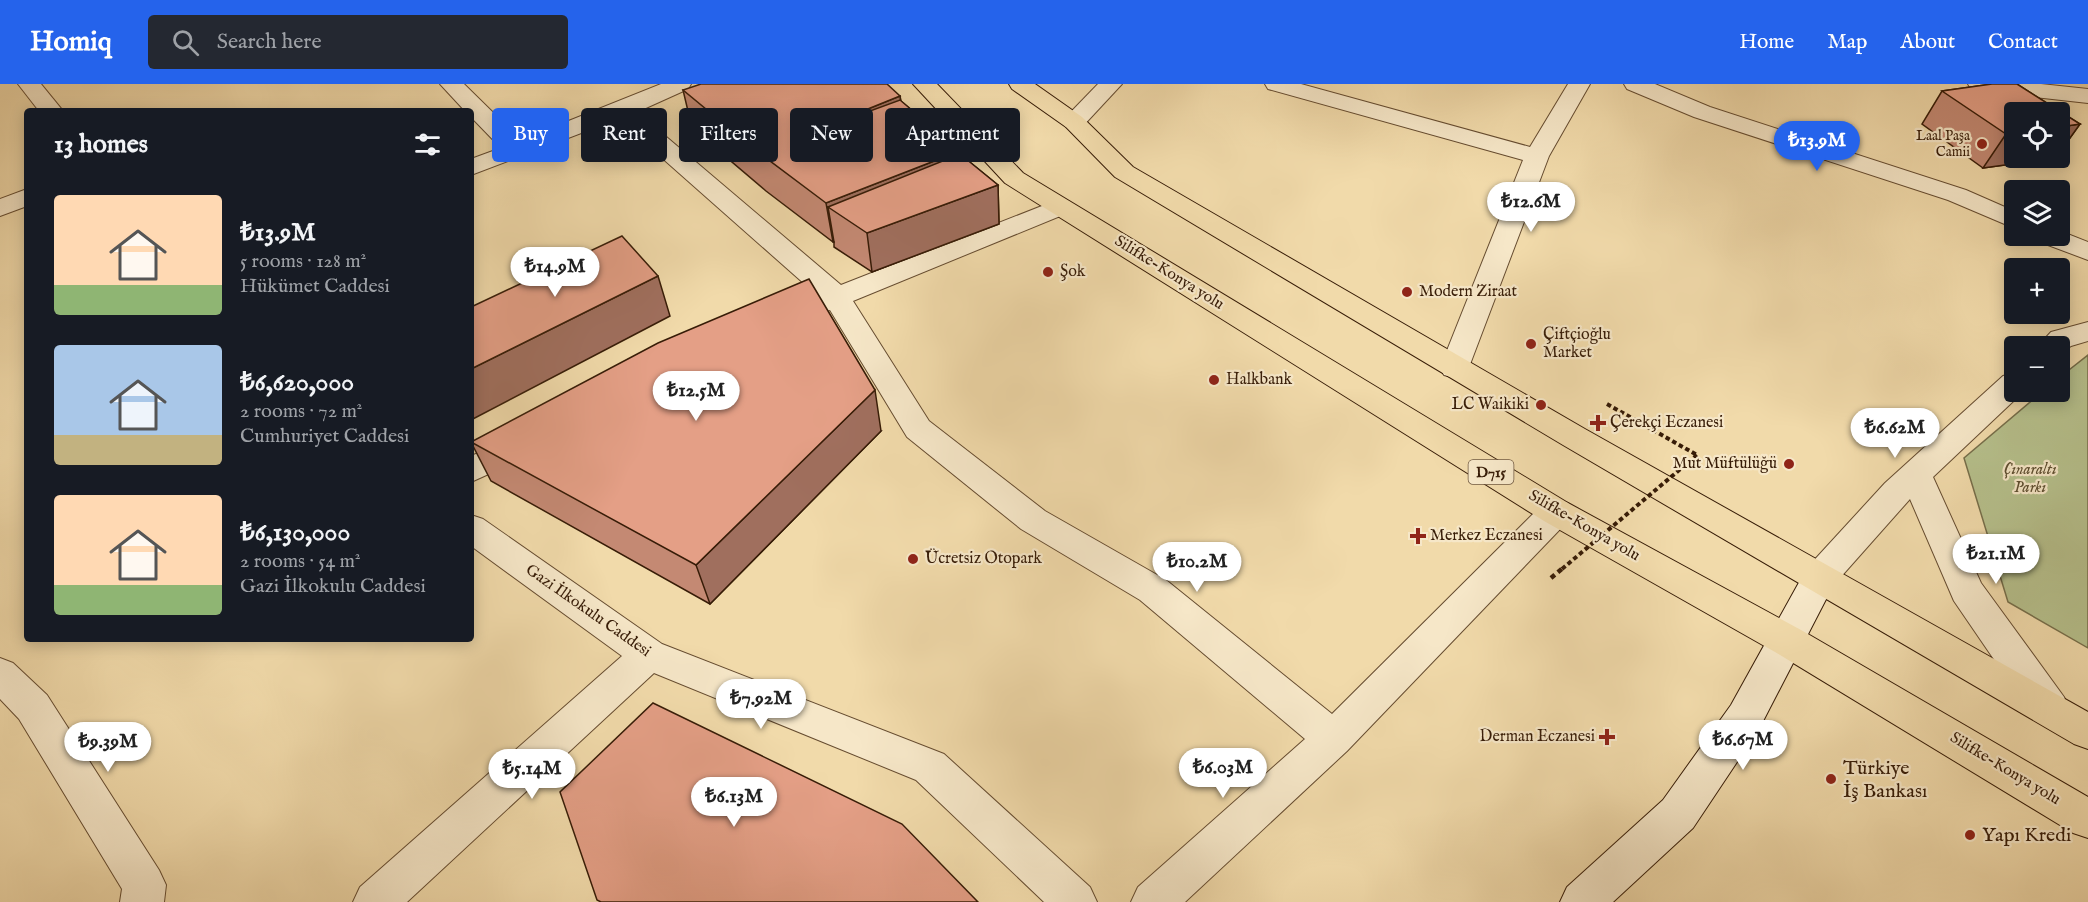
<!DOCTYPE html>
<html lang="en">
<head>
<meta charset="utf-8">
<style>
	:root { --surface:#171b24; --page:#242831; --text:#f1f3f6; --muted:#9ea1a6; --accent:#2563eb }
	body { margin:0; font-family:"IM FELL English",serif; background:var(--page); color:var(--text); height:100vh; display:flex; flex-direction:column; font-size:22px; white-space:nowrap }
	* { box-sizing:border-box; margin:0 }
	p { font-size:20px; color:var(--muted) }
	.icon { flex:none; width:33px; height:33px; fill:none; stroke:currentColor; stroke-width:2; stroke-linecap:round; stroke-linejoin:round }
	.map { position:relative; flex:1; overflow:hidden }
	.drawer { position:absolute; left:24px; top:24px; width:450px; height:534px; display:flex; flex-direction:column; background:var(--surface); border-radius:6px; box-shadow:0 3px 15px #0003 }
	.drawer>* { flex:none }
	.hud { position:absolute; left:492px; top:24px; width:570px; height:54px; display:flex; gap:12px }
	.tools { position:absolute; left:2004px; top:18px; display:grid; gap:12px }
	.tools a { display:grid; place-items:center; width:66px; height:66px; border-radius:6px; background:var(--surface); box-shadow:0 3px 15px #0003; font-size:30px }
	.price { position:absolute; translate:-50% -51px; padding:0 14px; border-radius:21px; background:#fff; color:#222; font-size:20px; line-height:39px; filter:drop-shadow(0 2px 3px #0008) }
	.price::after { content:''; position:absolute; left:50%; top:36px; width:18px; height:14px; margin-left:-9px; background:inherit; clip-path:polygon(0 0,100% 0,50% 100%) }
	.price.active { background:var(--accent); color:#fff }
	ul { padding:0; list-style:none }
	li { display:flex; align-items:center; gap:18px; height:150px; padding:0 30px }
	li span { display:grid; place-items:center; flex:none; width:168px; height:120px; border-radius:6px; color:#555 }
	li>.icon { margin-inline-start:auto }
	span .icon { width:72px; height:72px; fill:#fffc; stroke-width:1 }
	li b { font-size:26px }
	h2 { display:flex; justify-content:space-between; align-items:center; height:72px; padding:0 30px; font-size:26px }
	.chip { padding:0 21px; border-radius:6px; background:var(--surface); box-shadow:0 3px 15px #0003; font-size:21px; line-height:54px }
	.chip.active { background:var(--accent); color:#fff }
	header { display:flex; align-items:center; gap:36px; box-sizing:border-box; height:84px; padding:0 30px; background:var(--accent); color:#fff }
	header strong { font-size:28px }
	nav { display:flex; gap:33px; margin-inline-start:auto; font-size:21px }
	.search { width:420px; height:54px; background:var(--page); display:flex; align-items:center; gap:15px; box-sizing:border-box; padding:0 21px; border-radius:6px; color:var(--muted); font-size:22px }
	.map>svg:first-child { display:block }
</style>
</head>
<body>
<header>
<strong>Homiq</strong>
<div class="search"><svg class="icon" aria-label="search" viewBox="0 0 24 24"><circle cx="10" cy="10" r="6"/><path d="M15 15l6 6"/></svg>Search here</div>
<nav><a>Home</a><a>Map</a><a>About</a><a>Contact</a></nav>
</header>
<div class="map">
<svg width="2088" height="818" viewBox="0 0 2088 818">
	<rect width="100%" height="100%" fill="#f1daaa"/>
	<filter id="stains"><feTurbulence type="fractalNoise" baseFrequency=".00333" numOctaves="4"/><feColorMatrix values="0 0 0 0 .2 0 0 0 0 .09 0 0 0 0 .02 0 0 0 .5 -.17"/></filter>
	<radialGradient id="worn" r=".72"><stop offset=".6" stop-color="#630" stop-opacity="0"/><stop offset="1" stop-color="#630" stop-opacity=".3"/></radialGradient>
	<path fill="#b6c08c" stroke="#766e4a" stroke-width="1.5" d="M2088,271V564L2008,518L1964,374L2042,308H2060V293Z"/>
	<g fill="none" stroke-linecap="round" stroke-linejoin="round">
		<defs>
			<g id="minor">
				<path d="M18,0H41L63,27H39Z"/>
				<path d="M440,0H464L521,56L661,0H691L688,5L637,28L841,201L1052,118L1061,115L1070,118L1074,123L1070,128L853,217L929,337L1045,427L1166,496L1332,630L1544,419L1556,415L1568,419L1573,428L1568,437L1347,667L1185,818H1131L1138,803L1305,655L1140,516L1021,445L907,353L830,226L817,230L807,227L803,221L807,215L817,211L618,35L471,91V75L501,64L471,33V27H465Z"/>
				<path d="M1098,0H1122L1082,43L1074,45L1066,43L1062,38L1066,33Z"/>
				<path d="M1265,0H1301L1530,63L1568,0H1590L1549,72L1466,291L1455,294L1444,291L1440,284L1523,76L1268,5Z"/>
				<path d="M1624,0H1655L1710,23L1966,106L2014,127V144L1948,116L1694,33L1627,5Z"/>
				<path d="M1968,0H2041L2088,5V19L1979,7L1971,5Z"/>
				<path d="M27,105V122L0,132V115Z"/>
				<path d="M2060,147L2088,158V176L2040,158L2036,152H2060Z"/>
				<path d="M524,350L535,353L540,361L535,369L471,398V372Z"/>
				<path d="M471,431L483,435L662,560L944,670L1090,803L1097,818H1044L916,696L654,589L407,818H353L360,803L622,572L471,462Z"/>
				<path d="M0,574L13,579L47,611L159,786L166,801L164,818H120L122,805L19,635L0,615Z"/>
			</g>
			<g id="tertiary">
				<path d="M2088,238V257L2071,262L2060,270V262H2038L2051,248Z"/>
				<path d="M2014,289V308H2023L1933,393L1981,499L2064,613L2069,625L2064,637L2050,642L2036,637L1954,517L1910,415L1831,504L1819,508L1807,504L1801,494L1807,484L1885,399L2003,292Z"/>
			</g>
			<path id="secondary" d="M1819,480L1831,484L1837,494L1759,645L1693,744L1613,818H1560L1567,803L1663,716L1731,621L1807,484Z"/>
			<g id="trunk">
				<path d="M913,0H937L1023,89L1568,419L1801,546L2088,713V754L2073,749L1775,568L1544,437L1005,99Z"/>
				<path d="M1009,0H1035L1082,33L1133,83L1585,345L2088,628V665L2074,660L1563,361L1115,93L1066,43L1012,5Z"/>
			</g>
		</defs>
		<use href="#minor" stroke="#664c30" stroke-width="2"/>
		<use href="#tertiary" stroke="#664c30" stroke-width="2"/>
		<use href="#secondary" stroke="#371c07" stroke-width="2"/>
		<use href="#trunk" stroke="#371c07" stroke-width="2"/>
		<path stroke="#371c07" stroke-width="4" stroke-dasharray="4.5 3" stroke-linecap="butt" d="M1607,320L1697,371"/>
		<use href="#minor" fill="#f6e7c8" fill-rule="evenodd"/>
		<use href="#tertiary" fill="#f6e7c8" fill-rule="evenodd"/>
		<use href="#secondary" fill="#f6e7c8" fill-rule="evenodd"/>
		<use href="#trunk" fill="#f1daaa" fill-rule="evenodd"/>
		<path stroke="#371c07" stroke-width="4" stroke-dasharray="4.5 3" stroke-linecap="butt" d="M1562,485L1697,371"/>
		<path stroke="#371c07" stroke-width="4.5" stroke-dasharray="5 4" stroke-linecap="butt" d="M1551,494L1564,483"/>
	</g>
	<g fill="#c48973" stroke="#371c07" stroke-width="1.5">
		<path d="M1992,0H2017L2080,40L2060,68V28H2014V74H2055L1983,84L1922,40L1942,7Z"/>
		<path d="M683,6L900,12L901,17L960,67V70L998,101L999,140L872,188L834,163V158H833L766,107L692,44Z"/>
		<path d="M881,347L710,520L491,397L471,358V357Z"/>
	</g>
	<g fill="#a06f5e" stroke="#371c07" stroke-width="1.5">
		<path d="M900,12L904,50L796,54Z"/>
		<path d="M2080,40L2060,68V43Z"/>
		<path d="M2014,49V74H2055L1983,84L2006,50Z"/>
		<path d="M960,67L962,106L828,123L834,158H833L826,119Z"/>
		<path d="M998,101L999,140L872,188L867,149Z"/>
		<path d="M658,192L670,232L471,336V285Z"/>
		<path d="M875,306L881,347L710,520L696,481Z"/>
	</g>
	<g fill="#e49f86" stroke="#371c07" stroke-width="1.5">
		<path d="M701,0H887L900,12L796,54L900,16L960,67L826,119L758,68L683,6Z"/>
		<path d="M1992,0H2017L2080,40L2060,43V28H2014V49L2006,50L1942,7Z"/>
		<path d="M960,70L998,101L867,149L828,123Z"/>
		<path d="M622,152L658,192L471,285V223Z"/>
		<path d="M809,195L875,306L696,481L471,358L658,259Z"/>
		<path d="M653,619L902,740L978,818H601L597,816L560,708Z"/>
	</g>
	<g fill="#8f2418" stroke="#f6e7c8" stroke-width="2">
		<circle cx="1982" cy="60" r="6"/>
		<circle cx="1048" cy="188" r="6"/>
		<circle cx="1407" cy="208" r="6"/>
		<circle cx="1531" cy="260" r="6"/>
		<circle cx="1214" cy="296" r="6"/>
		<circle cx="1541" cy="321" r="6"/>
		<path d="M1595 330h6v6h6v6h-6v6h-6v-6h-6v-6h6z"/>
		<circle cx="1789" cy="380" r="6"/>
		<path d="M1415 443h6v6h6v6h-6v6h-6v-6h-6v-6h6z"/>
		<circle cx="913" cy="475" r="6"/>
		<path d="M1604 644h6v6h6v6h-6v6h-6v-6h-6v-6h6z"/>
		<circle cx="1831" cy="695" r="6"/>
		<circle cx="1970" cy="751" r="6"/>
	</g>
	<g text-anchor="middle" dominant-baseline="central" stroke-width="4.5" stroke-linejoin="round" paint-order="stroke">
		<g font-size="14" fill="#371c07" stroke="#f6e7c8" text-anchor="end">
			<text x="1970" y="52">Laal Paşa<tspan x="1970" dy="16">Camii</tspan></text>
		</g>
		<rect fill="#f6e7c8" stroke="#705941" stroke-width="1.5" x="1468.5" y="376" width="45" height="24" rx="4.5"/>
		<g font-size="15" font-weight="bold" fill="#371c07">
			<text x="1491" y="388">D715</text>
		</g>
		<g font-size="16" fill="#371c07" stroke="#f6e7c8" text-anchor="start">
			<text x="1060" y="188">Şok</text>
			<text x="1419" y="208">Modern Ziraat</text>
			<text x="1543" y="251">Çiftçioğlu<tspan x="1543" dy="18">Market</tspan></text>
			<text x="1226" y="296">Halkbank</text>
			<text x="1529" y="321" text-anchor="end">LC Waikiki</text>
			<text x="1610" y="339">Çerekçi Eczanesi</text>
			<text x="1777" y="380" text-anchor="end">Mut Müftülüğü</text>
			<text x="1430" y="452">Merkez Eczanesi</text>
			<text x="925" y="475">Ücretsiz Otopark</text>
			<text x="1595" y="653" text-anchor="end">Derman Eczanesi</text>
		</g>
		<g font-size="16" fill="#371c07" stroke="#f6e7c8">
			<text transform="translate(1169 189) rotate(32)">Silifke-Konya yolu</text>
			<text transform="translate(1584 442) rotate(30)">Silifke-Konya yolu</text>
			<text transform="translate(588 527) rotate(35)">Gazi İlkokulu Caddesi</text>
			<text transform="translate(2005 685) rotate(31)">Silifke-Konya yolu</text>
		</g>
		<g font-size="16" font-style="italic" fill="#5d4d2f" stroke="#f6e7c8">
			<text x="2030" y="386">Çınaraltı<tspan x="2030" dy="18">Parkı</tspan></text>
		</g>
		<g font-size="20" fill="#371c07" stroke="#f6e7c8" text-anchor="start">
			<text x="1843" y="684">Türkiye<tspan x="1843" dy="23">İş Bankası</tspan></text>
			<text x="1982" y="751">Yapı Kredi</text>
		</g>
	</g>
	<rect width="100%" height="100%" filter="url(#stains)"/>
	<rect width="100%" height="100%" fill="url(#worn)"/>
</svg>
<div class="tools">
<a><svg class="icon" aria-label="locate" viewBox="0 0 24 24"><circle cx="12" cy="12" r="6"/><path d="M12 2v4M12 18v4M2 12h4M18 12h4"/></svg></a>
<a><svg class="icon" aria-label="layers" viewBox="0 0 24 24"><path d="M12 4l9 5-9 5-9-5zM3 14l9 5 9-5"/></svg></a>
<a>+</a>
<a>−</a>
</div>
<b class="price active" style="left:1817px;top:88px">₺13.9M</b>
<b class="price" style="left:1531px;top:149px">₺12.6M</b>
<b class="price" style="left:555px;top:214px">₺14.9M</b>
<b class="price" style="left:696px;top:338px">₺12.5M</b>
<b class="price" style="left:1895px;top:375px">₺6.62M</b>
<b class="price" style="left:1996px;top:501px">₺21.1M</b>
<b class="price" style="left:1197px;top:509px">₺10.2M</b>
<b class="price" style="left:761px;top:646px">₺7.92M</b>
<b class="price" style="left:1743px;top:687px">₺6.67M</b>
<b class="price" style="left:108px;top:689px">₺9.39M</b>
<b class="price" style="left:1223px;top:715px">₺6.03M</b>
<b class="price" style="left:532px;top:716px">₺5.14M</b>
<b class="price" style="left:734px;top:744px">₺6.13M</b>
<div class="hud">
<a class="chip active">Buy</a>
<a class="chip">Rent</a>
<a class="chip">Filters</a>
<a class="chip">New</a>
<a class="chip">Apartment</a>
</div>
<section class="drawer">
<h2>13 homes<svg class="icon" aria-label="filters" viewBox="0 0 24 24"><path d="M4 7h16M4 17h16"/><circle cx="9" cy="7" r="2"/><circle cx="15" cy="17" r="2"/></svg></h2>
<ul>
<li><span style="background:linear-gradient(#ffd9b3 75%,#8fb573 0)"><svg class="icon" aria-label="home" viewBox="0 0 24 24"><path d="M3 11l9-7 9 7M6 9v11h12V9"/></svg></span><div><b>₺13.9M</b><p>5 rooms · 128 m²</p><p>Hükümet Caddesi</p></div></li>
<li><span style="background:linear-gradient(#a9c7e8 75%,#c2b280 0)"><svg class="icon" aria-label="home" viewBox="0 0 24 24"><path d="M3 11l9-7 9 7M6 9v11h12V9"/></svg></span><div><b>₺6,620,000</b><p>2 rooms · 72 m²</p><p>Cumhuriyet Caddesi</p></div></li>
<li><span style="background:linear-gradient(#ffd9b3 75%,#8fb573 0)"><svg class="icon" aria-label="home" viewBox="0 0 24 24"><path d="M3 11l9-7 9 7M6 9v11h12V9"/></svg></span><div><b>₺6,130,000</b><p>2 rooms · 54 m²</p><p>Gazi İlkokulu Caddesi</p></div></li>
</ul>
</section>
</div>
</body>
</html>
